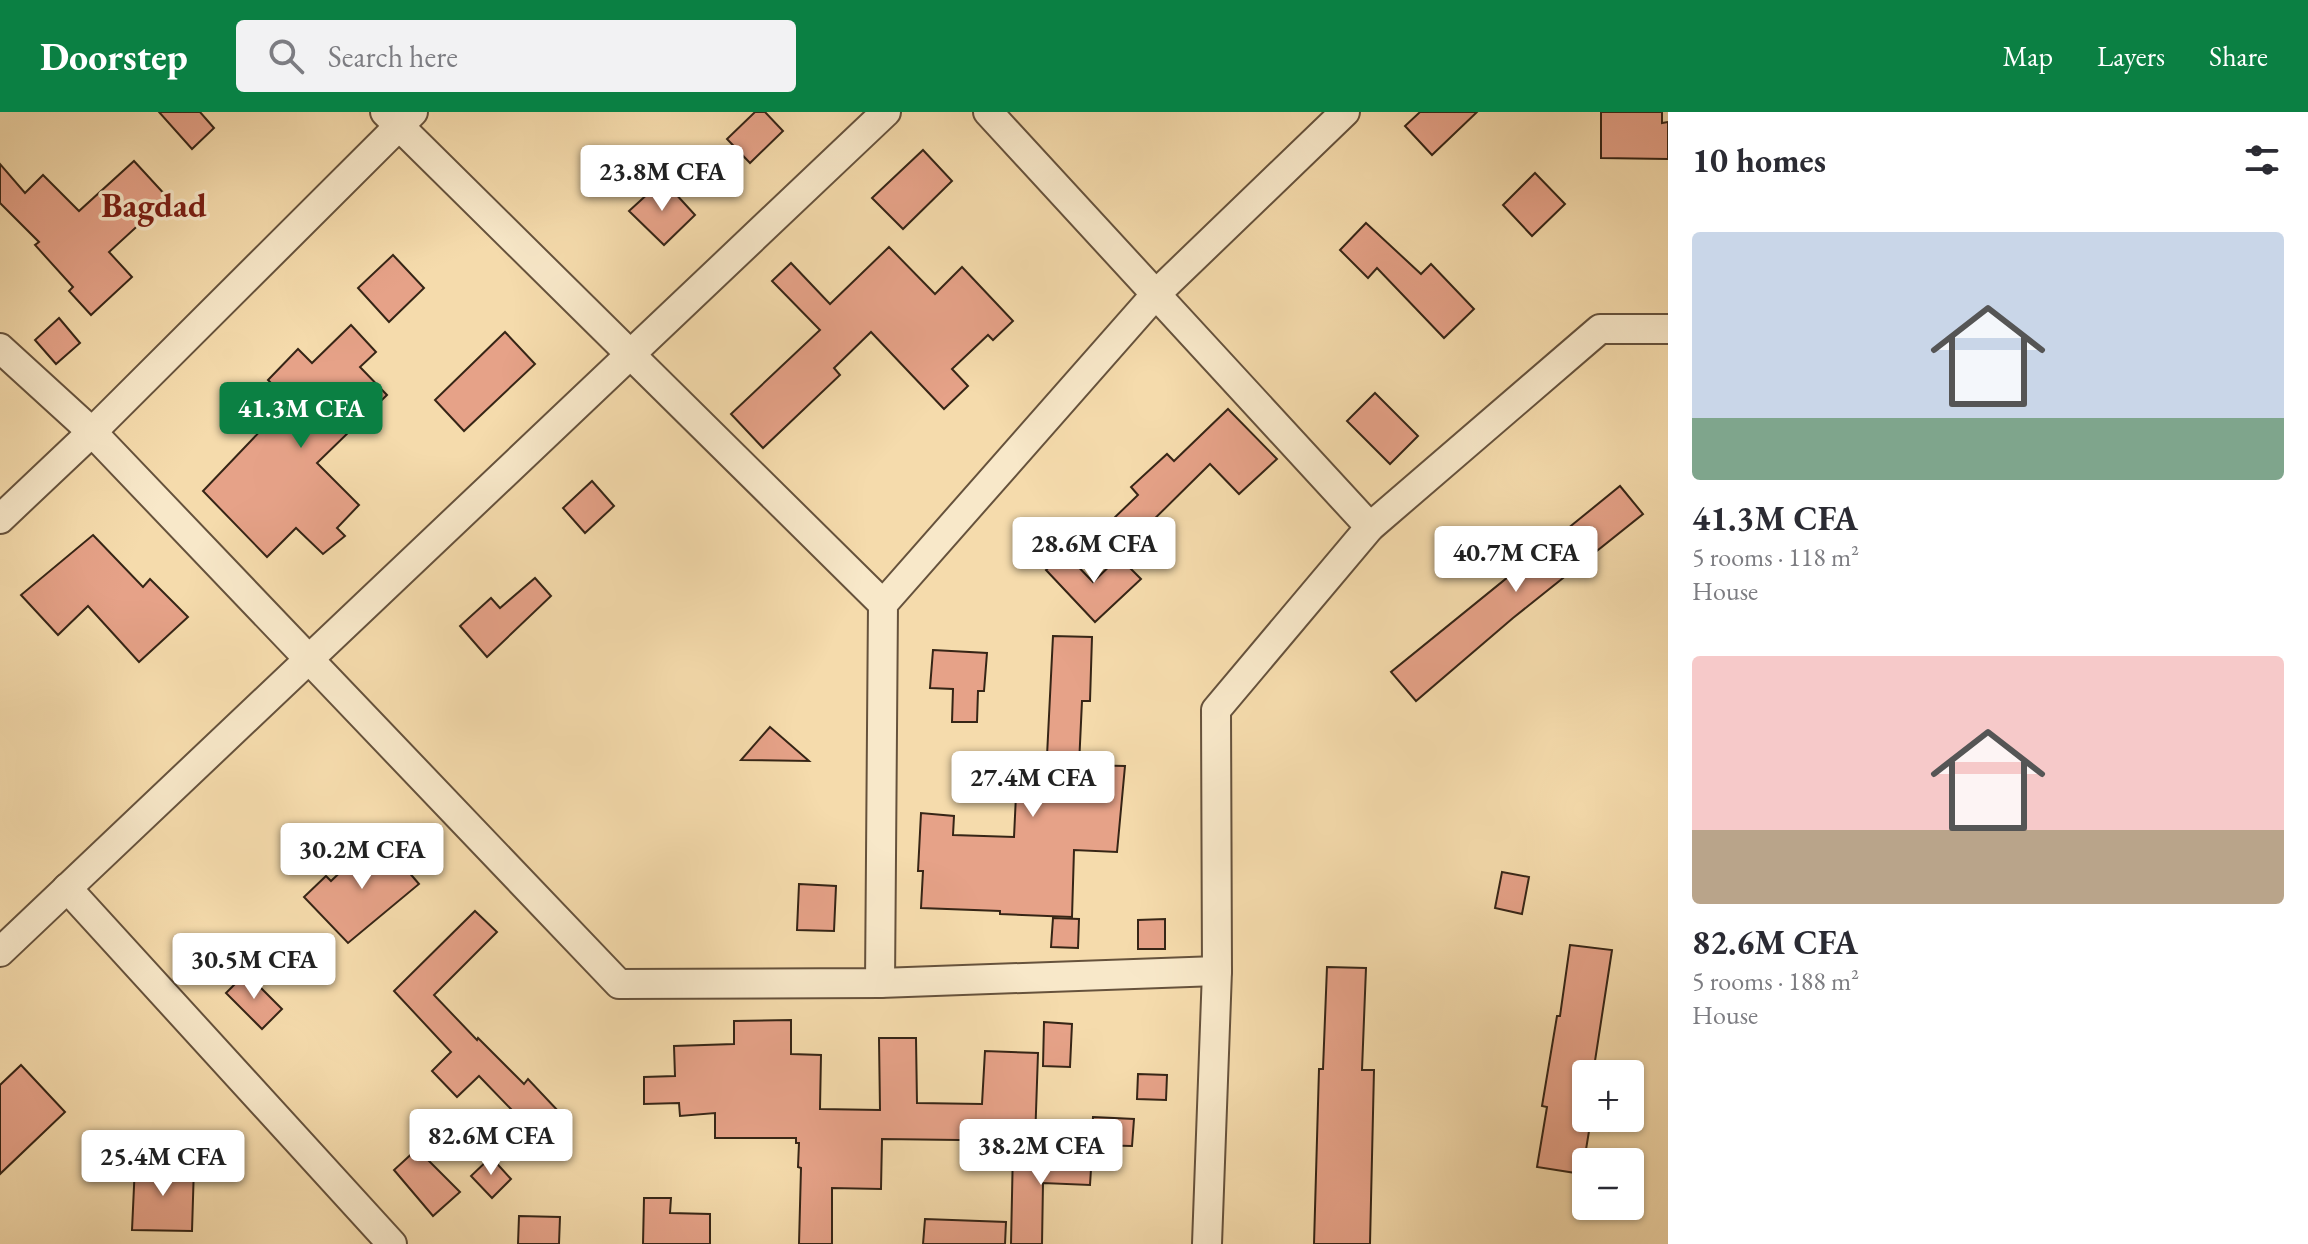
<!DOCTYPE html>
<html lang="en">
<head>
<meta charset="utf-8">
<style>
	:root { --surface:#fff; --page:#f2f2f3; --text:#2b2b33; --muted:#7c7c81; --accent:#0b8043 }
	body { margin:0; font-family:"EB Garamond",serif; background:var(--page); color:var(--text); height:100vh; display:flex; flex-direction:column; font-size:30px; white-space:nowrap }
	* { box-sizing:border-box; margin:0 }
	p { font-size:26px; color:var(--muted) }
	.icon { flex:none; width:44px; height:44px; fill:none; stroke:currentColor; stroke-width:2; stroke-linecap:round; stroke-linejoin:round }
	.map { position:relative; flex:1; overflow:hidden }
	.panel { display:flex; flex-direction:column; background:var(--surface); width:640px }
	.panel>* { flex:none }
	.tools { position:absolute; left:1572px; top:948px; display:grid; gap:16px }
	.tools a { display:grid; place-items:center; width:72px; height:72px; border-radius:8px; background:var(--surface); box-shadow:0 2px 6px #0004; font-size:40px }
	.price { position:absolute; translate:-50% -68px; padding:0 18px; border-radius:8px; background:#fff; color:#222; font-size:26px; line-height:52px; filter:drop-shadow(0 2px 4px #0008) }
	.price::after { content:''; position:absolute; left:50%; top:48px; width:24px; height:18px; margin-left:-12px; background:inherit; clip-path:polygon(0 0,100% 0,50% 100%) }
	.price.on { background:var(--accent); color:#fff }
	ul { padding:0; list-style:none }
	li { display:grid; align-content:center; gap:16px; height:424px; padding:0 24px }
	li span { display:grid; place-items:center; height:248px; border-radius:8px; color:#555 }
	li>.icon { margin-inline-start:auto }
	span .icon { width:144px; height:144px; fill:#fffc; stroke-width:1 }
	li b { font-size:34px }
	h2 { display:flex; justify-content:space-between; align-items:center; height:96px; padding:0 24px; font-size:34px }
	header { display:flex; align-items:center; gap:48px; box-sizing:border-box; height:112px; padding:0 40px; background:var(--accent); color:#fff }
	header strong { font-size:38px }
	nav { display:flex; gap:44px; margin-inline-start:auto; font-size:28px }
	.search { width:560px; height:72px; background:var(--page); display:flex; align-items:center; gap:20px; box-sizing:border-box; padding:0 28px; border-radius:8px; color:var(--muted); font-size:30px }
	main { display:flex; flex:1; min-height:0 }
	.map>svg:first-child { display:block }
</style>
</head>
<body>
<header>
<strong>Doorstep</strong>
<div class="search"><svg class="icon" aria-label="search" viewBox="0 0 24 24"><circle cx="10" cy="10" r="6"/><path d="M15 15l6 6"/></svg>Search here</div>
<nav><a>Map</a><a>Layers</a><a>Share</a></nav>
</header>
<main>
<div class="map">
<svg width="1668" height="1132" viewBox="0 0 1668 1132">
	<rect width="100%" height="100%" fill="#f5dbac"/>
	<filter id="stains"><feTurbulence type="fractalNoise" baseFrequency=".0025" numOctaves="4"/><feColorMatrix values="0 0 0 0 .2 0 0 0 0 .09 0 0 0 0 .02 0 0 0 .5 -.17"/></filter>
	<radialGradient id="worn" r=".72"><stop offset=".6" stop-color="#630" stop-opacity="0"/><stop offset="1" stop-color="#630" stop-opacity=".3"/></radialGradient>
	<g fill="#e6a288" stroke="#362516" stroke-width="2">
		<path d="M159,0H200L214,16L192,37Z"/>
		<path d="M755,0H765L783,19L750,51L727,27Z"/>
		<path d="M1420,0H1477L1432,43L1405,14Z"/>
		<path d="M1601,0H1662V11L1668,10V47L1601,46Z"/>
		<path d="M923,38L952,69L903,117L872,86Z"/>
		<path d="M134,49L168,86L109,140L132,165L91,203L69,179L73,175L35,133L39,130L0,91V52L25,81L43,63L79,99Z"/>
		<path d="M1535,61L1565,92L1532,124L1503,93Z"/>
		<path d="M663,68L695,103L664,133L629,99Z"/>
		<path d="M1366,111L1421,162L1431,152L1474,197L1444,226L1377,156L1368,166L1340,138Z"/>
		<path d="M889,135L935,182L962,155L1013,209L993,228L988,223L952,257L968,274L944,297L871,220L834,256L840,263L763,336L731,302L820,218L772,169L791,151L830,192Z"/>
		<path d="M393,143L424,176L389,210L358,176Z"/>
		<path d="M59,206L80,231L56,252L35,228Z"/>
		<path d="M351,213L376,240L360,255L387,283L317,351L359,393L337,416L345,424L323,442L296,416L267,445L203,379L289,289L268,268L298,237L312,251Z"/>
		<path d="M505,220L535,252L464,319L435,288Z"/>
		<path d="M1375,281L1418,324L1390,352L1347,309Z"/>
		<path d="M1228,297L1277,347L1239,382L1210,352L1131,430L1111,409L1138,383L1131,375L1167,342L1174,349Z"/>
		<path d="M592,369L614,394L585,421L563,396Z"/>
		<path d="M1620,374L1643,402L1513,506L1416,589L1391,560Z"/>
		<path d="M93,423L143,475L150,467L188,505L139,550L88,494L58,523L21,483Z"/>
		<path d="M1065,441L1093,470L1119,445L1141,467L1095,510L1046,458Z"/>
		<path d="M535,466L551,484L487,545L460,514L491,486L500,496Z"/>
		<path d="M1053,524L1092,525L1090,589H1082L1079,653L1125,654L1117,740L1074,738L1072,805L1000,802V799L921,796L923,759H918L921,701L954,704L953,723L1014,725L1016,683L1045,684Z"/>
		<path d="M933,538L987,541L984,579H978L977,610H952L953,577L930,576Z"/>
		<path d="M770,615L809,649L741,648Z"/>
		<path d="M378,724L419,772L348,831L304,785L326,764L331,769Z"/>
		<path d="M1502,760L1529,765L1522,802L1495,796Z"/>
		<path d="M799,772L836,774L834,819L797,818Z"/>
		<path d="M475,799L497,820L434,883L477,928L478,926L524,972L528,967L560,1001L536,1023L479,964L457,985L432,959L451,940L394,879Z"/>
		<path d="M1053,806L1079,807L1078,836L1051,835Z"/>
		<path d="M1165,807V837H1138V808Z"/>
		<path d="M1570,833L1612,838L1593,962H1586V1013H1590L1582,1062L1537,1055L1547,995L1542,994L1557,904H1560Z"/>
		<path d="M1327,855L1366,856L1362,958H1374L1370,1132H1314L1319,957H1323Z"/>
		<path d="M246,861L282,897L262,917L226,881Z"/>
		<path d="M791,908V942L821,943L820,997L880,998L879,926H916L917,991L982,992L985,939L1038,941L1035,1029L882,1027L881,1077L832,1076V1132H799L801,1056L798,1055L799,1031H796V1026H715V1001L680,1004L679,991L644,992V965L675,964L674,934L734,932V909Z"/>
		<path d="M1044,910L1072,912L1070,955L1043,954Z"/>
		<path d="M21,953L65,1000L0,1062V973Z"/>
		<path d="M1138,962L1167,963L1166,988L1137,987Z"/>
		<path d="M1093,1005L1134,1007L1132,1034L1092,1033Z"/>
		<path d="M1013,1036L1092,1041L1090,1073L1043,1071L1042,1132H1011Z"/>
		<path d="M417,1037L460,1080L433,1104L394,1058Z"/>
		<path d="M491,1045L511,1067L492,1086L471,1064Z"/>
		<path d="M135,1053L194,1054L192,1119L132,1118Z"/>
		<path d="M644,1086H671L670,1101L710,1102V1132H643Z"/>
		<path d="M519,1104L560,1105L559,1132H518Z"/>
		<path d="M925,1107L1006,1110L1005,1132H923Z"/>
	</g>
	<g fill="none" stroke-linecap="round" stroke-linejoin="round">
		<defs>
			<g id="street">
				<path d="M385,0L883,492"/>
				<path d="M988,0L1370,415"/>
				<path d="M0,236L92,320L619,872L880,871L1217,859"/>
				<path d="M0,407L92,320L413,0"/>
				<path d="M67,776L392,1132"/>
				<path d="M0,840L886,0"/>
				<path d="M880,871L883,492L1156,182L1345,0"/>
				<path d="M1207,1132L1217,859L1216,598L1370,415L1600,217H1668"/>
			</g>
		</defs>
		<use href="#street" stroke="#66523c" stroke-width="32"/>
		<use href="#street" stroke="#f8e8c9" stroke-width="28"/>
	</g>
	<g text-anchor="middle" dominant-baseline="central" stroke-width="7" stroke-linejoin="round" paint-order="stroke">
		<g font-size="34" font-weight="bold" fill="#7a1f14" stroke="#f8e8c9">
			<text x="154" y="93">Bagdad</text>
		</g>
	</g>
	<rect width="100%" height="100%" filter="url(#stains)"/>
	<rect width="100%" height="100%" fill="url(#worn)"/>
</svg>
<div class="tools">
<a>+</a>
<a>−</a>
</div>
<b class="price" style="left:662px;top:101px">23.8M CFA</b>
<b class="price on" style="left:301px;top:338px">41.3M CFA</b>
<b class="price" style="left:1094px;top:473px">28.6M CFA</b>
<b class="price" style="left:1516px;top:482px">40.7M CFA</b>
<b class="price" style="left:1033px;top:707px">27.4M CFA</b>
<b class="price" style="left:362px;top:779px">30.2M CFA</b>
<b class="price" style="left:254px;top:889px">30.5M CFA</b>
<b class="price" style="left:491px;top:1065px">82.6M CFA</b>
<b class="price" style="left:1041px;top:1075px">38.2M CFA</b>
<b class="price" style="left:163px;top:1086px">25.4M CFA</b>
</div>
<section class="panel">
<h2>10 homes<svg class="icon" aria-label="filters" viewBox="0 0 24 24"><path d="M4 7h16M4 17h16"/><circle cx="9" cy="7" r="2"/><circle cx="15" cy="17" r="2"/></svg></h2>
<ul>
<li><span style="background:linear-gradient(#c9d6e8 75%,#7fa58c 0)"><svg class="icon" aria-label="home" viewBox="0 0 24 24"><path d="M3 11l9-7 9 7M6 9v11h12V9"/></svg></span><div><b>41.3M CFA</b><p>5 rooms · 118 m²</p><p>House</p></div></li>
<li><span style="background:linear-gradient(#f6c9c9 70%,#b9a48a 0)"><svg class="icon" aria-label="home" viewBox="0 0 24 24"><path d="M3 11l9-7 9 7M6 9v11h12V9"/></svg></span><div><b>82.6M CFA</b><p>5 rooms · 188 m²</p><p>House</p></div></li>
</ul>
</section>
</main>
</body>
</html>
